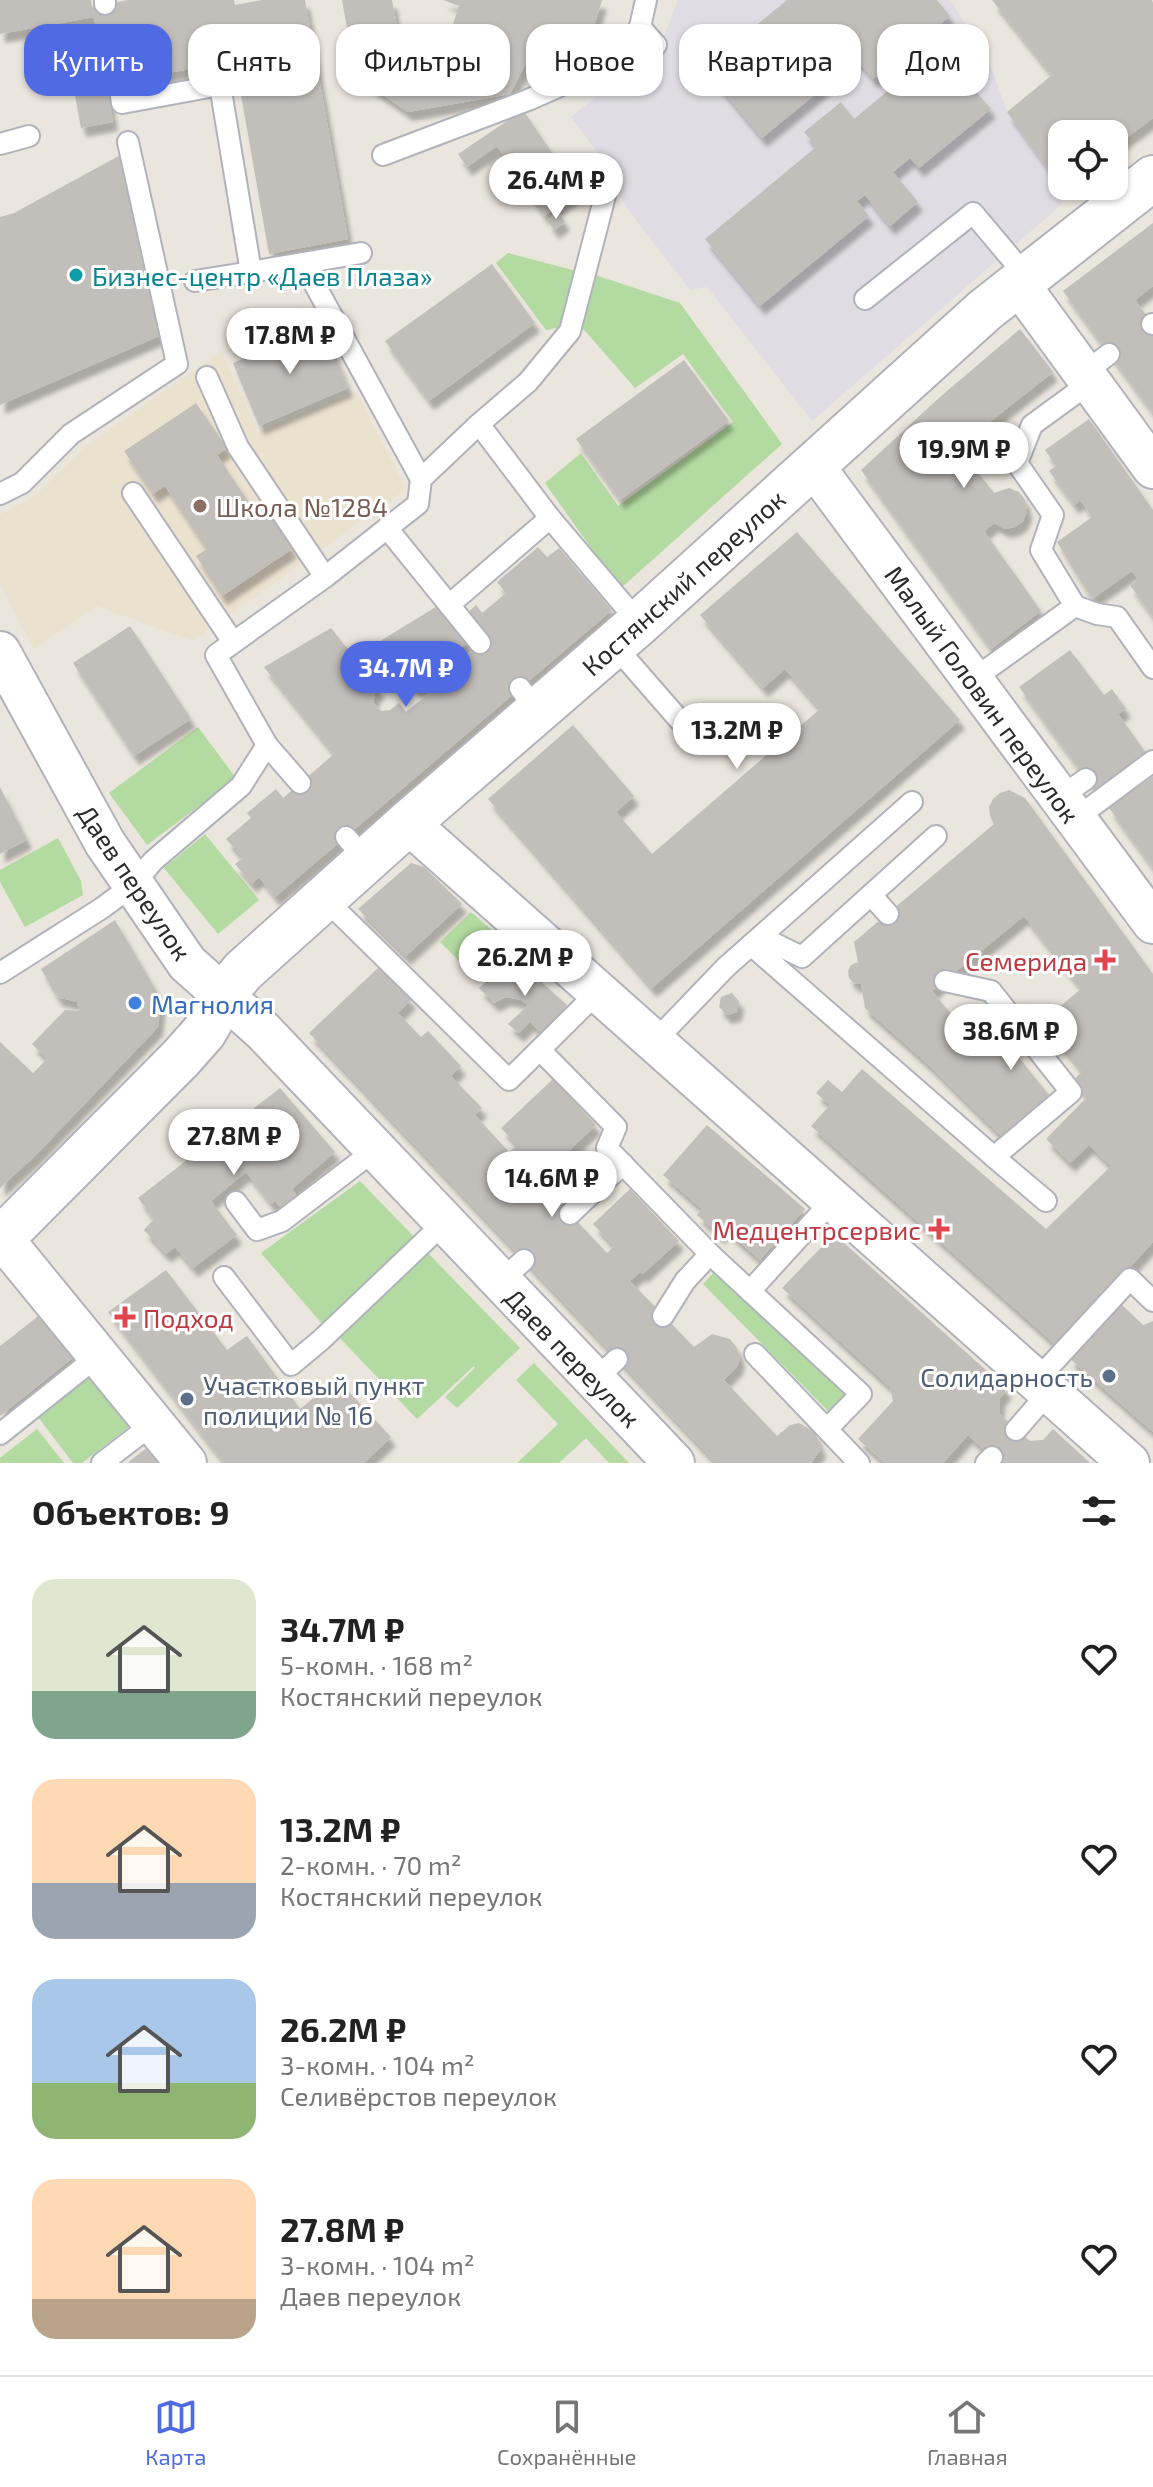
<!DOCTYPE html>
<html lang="ru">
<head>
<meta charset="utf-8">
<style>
	:root { --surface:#fff; --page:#f6f6f6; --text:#222; --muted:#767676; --line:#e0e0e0; --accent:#506ae4 }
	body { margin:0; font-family:"Exo 2",sans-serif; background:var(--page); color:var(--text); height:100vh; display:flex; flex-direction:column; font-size:30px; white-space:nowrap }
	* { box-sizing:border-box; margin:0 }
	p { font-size:26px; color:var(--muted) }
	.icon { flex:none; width:44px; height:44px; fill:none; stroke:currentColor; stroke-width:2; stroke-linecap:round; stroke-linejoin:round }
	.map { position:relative; height:1463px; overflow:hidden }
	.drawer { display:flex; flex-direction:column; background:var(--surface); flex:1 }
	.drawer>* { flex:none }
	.banner { position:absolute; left:24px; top:24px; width:1106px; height:72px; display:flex; gap:16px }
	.controls { position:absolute; left:1048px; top:120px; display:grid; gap:16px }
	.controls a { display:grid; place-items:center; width:80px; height:80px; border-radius:16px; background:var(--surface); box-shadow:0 2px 6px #0004; font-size:40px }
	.price { position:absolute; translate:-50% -68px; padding:0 18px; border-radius:28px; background:#fff; color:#222; font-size:26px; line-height:52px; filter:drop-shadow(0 2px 4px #0008) }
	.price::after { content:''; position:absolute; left:50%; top:48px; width:24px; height:18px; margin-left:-12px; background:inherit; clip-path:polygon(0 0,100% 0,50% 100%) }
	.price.active { background:var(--accent); color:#fff }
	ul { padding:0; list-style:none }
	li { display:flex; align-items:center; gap:24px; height:200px; padding:0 32px }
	li span { display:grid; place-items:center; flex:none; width:224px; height:160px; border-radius:24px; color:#555 }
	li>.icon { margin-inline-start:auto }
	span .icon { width:96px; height:96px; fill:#fffc; stroke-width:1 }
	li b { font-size:34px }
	h2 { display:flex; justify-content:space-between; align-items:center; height:96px; padding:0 32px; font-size:34px }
	.pill { padding:0 28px; border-radius:24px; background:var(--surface); box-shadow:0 2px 6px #0004; font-size:28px; line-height:72px }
	.pill.active { background:var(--accent); color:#fff }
	.tabs { display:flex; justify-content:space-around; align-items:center; height:112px; border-top:2px solid var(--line); background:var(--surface); font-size:22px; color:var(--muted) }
	.tabs a { display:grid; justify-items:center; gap:4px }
	.tabs .active { color:var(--accent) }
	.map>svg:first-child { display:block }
</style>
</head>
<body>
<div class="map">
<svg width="1153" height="1463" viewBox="0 0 1153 1463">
	<defs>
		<filter id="shadow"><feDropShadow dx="5" dy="9" stdDeviation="2" flood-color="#0004"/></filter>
	</defs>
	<rect width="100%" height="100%" fill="#eae5dd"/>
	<path fill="#dfdde3" d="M678,0H950L988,59L1007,112L1061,187L1062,204L812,421L707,287L690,290L626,207L597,152L571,117L645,57L664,36Z"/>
	<path fill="#eae1ce" d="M222,351L258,432L356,391L406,489L193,641L97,606L34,649L0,583V514L34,497L87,445Z"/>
	<g fill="#b3daa0">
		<path d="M508,253L580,272L566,326L546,330L496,263Z"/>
		<path d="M589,273L680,303L782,444L620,589L545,483L581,453L618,506L733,422L683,354L635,388L579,324Z"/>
		<path d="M198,727L236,778L147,845L109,793Z"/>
		<path d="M205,834L259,900L218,934L164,868Z"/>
		<path d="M58,838L81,881L83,895L25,927L0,882V870Z"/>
		<path d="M471,912L529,962L527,965L496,966L477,979L440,942Z"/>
		<path d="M360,1181L416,1239L324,1326L261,1253Z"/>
		<path d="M427,1252L520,1348L457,1408L445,1397L475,1368L474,1366L417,1419L338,1336Z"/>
		<path d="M716,1270L848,1394L830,1413L703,1284Z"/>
		<path d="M534,1363L629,1463H609L586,1438L559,1463H517L558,1424L516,1380Z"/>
		<path d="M91,1377L130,1426L82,1463H73L38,1417Z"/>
		<path d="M37,1429L64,1463H0V1458Z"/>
	</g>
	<g fill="#c2beba" filter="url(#shadow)">
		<path d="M0,0H91L92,7L128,0H234L235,5L262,0H305L348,239L269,254L235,61L106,84L113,122L81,128L67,53L99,47L94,17L0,34Z"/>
		<path d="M342,0H392L402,53L420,65L479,56L485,39L452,27L459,6L443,0H602L587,50L562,42L554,62L530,55L510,94L408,112L356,76Z"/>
		<path d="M787,0H937L950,16L873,79L857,60L762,138L704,68Z"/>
		<path d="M992,0H1152L1153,3V118L1114,147V134H1062V188L1007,112L1052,75Z"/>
		<path d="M939,48L991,109L919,168L910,158L893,172L918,202L890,226L865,195L857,201L869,216L760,306L705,239L816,147L804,132L841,102L854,119Z"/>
		<path d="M523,110L579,192L544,216L497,146L467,167L458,154Z"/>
		<path d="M126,152L164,334L0,405V217L14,213Z"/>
		<path d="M558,212L565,222L554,230L547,220Z"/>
		<path d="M1153,223V286L1135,300L1153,325V413L1063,291Z"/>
		<path d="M492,264L535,323L429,401L385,341Z"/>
		<path d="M322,325L348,388L259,426L233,363Z"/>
		<path d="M1020,329L1053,372L972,436L978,442L970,451L971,464L994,493L1009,488L1019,492L1025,500L1027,511L1023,521L1015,527L1005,529L994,523L984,531L1041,611L991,649L861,470L940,397Z"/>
		<path d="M684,360L729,421L620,500L576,439Z"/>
		<path d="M196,403L227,448L217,455L258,516L267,511L292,549L222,596L196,556L207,549L165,486L153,494L124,451Z"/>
		<path d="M1089,419L1153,510V617L1130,585L1138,580L1132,571L1092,599L1057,542L1092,517L1080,500L1074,505L1049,471L1056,466L1045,450Z"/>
		<path d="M797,532L960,720L652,988L488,799L573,725L634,796L616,812L652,854L820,709L785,669L763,688L700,615Z"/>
		<path d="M538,547L547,557L559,548L612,610L275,897L259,877L252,884L235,864L243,858L226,839L251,818L247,813L276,789L283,798L334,754L264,667L331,628L380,690L375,694L373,702L381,711L390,710L399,703L406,712L429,693L422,686L417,690L377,643L439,605L469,641L456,652L462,659L486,638L466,614L476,605L482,613L506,593L497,582Z"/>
		<path d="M130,626L191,719L134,756L73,663Z"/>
		<path d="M1070,650L1104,695L1112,689L1126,709L1118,714L1146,753L1095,790L1019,687Z"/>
		<path d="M1153,776V868L1109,808Z"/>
		<path d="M0,787L27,840L0,854Z"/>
		<path d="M1009,790L1025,798L1153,974V1242L1057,1346L811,1126L830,1105L816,1093L828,1080L842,1092L862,1069L1046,1229L1111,1166L1089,1145L1070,1163L1046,1139L1087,1097L1073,1081L1082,1071L1041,1022L1081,989L1024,916L932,991L966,1032L986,1017L997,1030L986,1039L994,1049L1005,1040L1049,1095L1001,1136L929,1065L865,1008L861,984L854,983L849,978L848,971L851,965L858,962L854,942L994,824L990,816L989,807L993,799L1000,793Z"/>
		<path d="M411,863L424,867L462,904L406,956L358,909Z"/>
		<path d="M115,920L161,999L158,1027L36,1155L0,1188V1042L33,1073L47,1059L32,1044L65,1010L79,1011L77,1002L57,997L41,969Z"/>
		<path d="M380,966L411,1000L398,1013L421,1037L428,1031L461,1066L451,1076L482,1108L475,1115L509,1152L517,1145L501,1128L553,1079L596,1125L538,1180L607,1253L614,1246L593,1224L630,1189L679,1241L643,1274L640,1272L630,1281L694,1347L712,1334L730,1339L737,1348L740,1359L737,1367L724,1380L777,1436L790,1425L799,1423L815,1432L821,1449L811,1463H716L309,1033Z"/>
		<path d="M515,970L537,978L567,1005L540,1032L530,1022L519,1033L508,1024L528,1005L521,1000L506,997L494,1003L479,988L495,974Z"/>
		<path d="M732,993L739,1001L737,1012L727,1015L719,1007L721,997Z"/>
		<path d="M280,1088L335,1152L292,1189L300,1201L285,1213L275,1201L271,1204L246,1172L211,1201L237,1235L193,1268L175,1247L166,1254L144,1230L154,1219L138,1198Z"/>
		<path d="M707,1125L805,1209L760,1260L725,1229L720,1235L697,1215L702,1209L663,1175Z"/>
		<path d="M834,1234L1007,1389L1000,1398L999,1413L1016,1430L1030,1441L1043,1440L1053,1429L1090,1463H998L968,1435L943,1463H885L858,1439L893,1401L890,1387L782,1288Z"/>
		<path d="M166,1270L227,1350L247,1336L300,1409L337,1379L391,1437L364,1463H224L108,1312Z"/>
		<path d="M1121,1304L1143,1325L1153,1321V1432L1069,1358Z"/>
		<path d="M41,1314L75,1356L0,1416V1346Z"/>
		<path d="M148,1447L161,1463H128L131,1460Z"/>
	</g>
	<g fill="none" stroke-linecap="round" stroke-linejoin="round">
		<defs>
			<g id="service">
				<path d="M105,0V4"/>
				<path d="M640,27L656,45"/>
				<path d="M119,82L122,103L220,85L251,272L303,263"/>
				<path d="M0,144L29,136"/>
				<path d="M383,155L528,100L621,59L640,27L646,0"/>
				<path d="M605,196L570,331L528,382L479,424L550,518L639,623"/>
				<path d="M361,253L303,263L421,479"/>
				<path d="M195,281L251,272"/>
				<path d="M865,299L973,213L1026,276"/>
				<path d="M1152,324H1153"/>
				<path d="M1084,373L1109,354"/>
				<path d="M207,377L238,447L325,577"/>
				<path d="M133,493L233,642"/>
				<path d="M0,494L22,483L71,434L177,364L128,142"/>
				<path d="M387,528L480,643"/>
				<path d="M449,605L550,518"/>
				<path d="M1075,606L1041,550L1053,515L1017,463L1032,425L1091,382"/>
				<path d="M614,645L682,723"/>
				<path d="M972,680L1075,606L1097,614L1117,617L1153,668"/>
				<path d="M520,688L538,712"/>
				<path d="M300,783L267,745L216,655L325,577L418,504L421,479L479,424"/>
				<path d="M1059,798L1086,779"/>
				<path d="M1075,819L1153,761"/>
				<path d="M346,837L366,860"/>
				<path d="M871,895L888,914"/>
				<path d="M324,898L509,1080L598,992"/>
				<path d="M761,937L802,957L936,836"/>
				<path d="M751,945L994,1157L1071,1092L991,991L945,981"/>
				<path d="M0,973L102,908L132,886L153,861L241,786L267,745"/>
				<path d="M654,1042L726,967L912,802"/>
				<path d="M540,1050L616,1127L607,1148L710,1254L861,1394L827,1429"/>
				<path d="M994,1157L1046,1201"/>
				<path d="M236,1202L257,1230L282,1221L375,1150"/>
				<path d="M570,1214L623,1164"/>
				<path d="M224,1277L291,1365L321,1340L445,1222"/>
				<path d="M501,1281L524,1260"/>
				<path d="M750,1291L833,1200"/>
				<path d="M663,1316L685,1281L710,1254"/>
				<path d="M755,1354L859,1463"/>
				<path d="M595,1380L617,1359"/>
				<path d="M1036,1381L1130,1279L1153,1301"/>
				<path d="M1016,1430L1049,1392"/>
				<path d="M0,1434L99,1355"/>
				<path d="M102,1463L154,1423"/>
				<path d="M986,1463L992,1457"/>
			</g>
			<g id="minor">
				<path d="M1018,283L1153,468"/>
				<path d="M813,465L1153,923"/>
				<path d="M0,652L105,843L187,963L263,1031L674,1463"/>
				<path d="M408,823L1129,1463"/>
				<path d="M2,1238L186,1463"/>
			</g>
			<path id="tertiary" d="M0,1240L181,1058L204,1032L231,985L243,971L408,823L639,623L985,310L1153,178"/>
		</defs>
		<use href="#service" stroke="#b1b3bc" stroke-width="24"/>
		<use href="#minor" stroke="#b1b3bc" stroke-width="44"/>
		<use href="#tertiary" stroke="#b1b3bc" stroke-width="48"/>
		<use href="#service" stroke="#fff" stroke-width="20"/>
		<use href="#minor" stroke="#fff" stroke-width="40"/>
		<use href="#tertiary" stroke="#fff" stroke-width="44"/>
	</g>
	<circle fill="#0f9aa8" stroke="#fff" stroke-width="3" cx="76" cy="275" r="8"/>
	<circle fill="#8d6e63" stroke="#fff" stroke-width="3" cx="200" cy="506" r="8"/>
	<g fill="#e0444e" stroke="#fff" stroke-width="3">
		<path d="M1101 948h8v8h8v8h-8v8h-8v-8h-8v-8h8z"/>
		<path d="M935 1217h8v8h8v8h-8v8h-8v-8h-8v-8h8z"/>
		<path d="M121 1305h8v8h8v8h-8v8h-8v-8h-8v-8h8z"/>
	</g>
	<circle fill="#3f7fe0" stroke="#fff" stroke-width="3" cx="135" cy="1003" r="8"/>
	<g fill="#5c6f8a" stroke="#fff" stroke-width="3">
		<circle cx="1109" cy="1376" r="8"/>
		<circle cx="187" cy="1399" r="8"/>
	</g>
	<g text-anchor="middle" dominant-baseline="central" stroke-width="6" stroke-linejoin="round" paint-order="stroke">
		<g font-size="26" fill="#0d838f" stroke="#fff" text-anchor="start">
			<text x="92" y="275">Бизнес-центр «Даев Плаза»</text>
		</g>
		<g font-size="26" fill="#785e54" stroke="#fff" text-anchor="start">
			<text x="216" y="506">Школа №1284</text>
		</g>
		<g font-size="26" fill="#2a2a2a" stroke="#fff">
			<text transform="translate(683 582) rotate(-42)">Костянский переулок</text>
			<text transform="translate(983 694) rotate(54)">Малый Головин переулок</text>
			<text transform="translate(135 882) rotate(56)">Даев переулок</text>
			<text transform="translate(573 1357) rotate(46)">Даев переулок</text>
		</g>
		<g font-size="26" fill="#be3a42" stroke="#fff" text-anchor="end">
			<text x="1087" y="960">Семерида</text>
			<text x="921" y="1229">Медцентрсервис</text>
			<text x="143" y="1317" text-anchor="start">Подход</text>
		</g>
		<g font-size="26" fill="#366cbe" stroke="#fff" text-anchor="start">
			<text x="151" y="1003">Магнолия</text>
		</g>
		<g font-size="26" fill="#4e5e75" stroke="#fff" text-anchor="end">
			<text x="1093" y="1376">Солидарность</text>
			<text x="203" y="1384" text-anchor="start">Участковый пункт<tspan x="203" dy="30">полиции № 16</tspan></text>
		</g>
	</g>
</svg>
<div class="controls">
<a><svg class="icon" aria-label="locate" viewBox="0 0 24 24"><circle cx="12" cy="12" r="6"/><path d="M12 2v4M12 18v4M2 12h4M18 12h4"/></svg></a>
</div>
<b class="price" style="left:556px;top:221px">26.4M ₽</b>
<b class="price" style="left:290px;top:376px">17.8M ₽</b>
<b class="price" style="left:964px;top:490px">19.9M ₽</b>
<b class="price active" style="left:406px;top:709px">34.7M ₽</b>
<b class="price" style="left:737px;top:771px">13.2M ₽</b>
<b class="price" style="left:525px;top:998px">26.2M ₽</b>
<b class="price" style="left:1011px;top:1072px">38.6M ₽</b>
<b class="price" style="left:234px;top:1177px">27.8M ₽</b>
<b class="price" style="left:552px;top:1219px">14.6M ₽</b>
<div class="banner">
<a class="pill active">Купить</a>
<a class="pill">Снять</a>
<a class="pill">Фильтры</a>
<a class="pill">Новое</a>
<a class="pill">Квартира</a>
<a class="pill">Дом</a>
</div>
</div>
<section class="drawer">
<h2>Объектов: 9<svg class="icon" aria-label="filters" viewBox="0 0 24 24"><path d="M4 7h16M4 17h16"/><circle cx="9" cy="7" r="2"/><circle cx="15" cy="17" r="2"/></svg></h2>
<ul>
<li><span style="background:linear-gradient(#dfe7d0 70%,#7fa58c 0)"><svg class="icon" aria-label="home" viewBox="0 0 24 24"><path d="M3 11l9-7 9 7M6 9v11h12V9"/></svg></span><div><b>34.7M ₽</b><p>5-комн. · 168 m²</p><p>Костянский переулок</p></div><svg class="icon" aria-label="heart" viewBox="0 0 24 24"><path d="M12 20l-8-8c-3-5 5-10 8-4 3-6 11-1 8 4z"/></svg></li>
<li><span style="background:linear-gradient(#ffd9b3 65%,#9aa5b1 0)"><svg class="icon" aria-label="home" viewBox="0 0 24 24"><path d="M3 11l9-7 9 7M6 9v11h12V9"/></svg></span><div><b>13.2M ₽</b><p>2-комн. · 70 m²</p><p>Костянский переулок</p></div><svg class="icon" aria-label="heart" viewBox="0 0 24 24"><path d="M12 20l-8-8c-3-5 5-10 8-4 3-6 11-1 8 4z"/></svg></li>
<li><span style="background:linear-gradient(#a9c7e8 65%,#8fb573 0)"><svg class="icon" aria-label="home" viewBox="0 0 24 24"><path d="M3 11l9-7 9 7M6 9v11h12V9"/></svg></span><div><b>26.2M ₽</b><p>3-комн. · 104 m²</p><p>Селивёрстов переулок</p></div><svg class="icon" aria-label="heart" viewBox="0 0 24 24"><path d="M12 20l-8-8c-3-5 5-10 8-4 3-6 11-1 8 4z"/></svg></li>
<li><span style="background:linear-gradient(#ffd9b3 75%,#b9a48a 0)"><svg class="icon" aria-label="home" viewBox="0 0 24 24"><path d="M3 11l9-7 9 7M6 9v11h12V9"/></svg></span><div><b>27.8M ₽</b><p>3-комн. · 104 m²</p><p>Даев переулок</p></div><svg class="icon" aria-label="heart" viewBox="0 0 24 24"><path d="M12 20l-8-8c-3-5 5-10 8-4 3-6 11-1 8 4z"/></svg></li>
</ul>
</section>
<nav class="tabs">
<a class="active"><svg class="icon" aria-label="map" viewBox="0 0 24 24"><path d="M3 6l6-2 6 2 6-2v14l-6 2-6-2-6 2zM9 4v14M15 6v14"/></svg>Карта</a>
<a><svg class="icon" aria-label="saved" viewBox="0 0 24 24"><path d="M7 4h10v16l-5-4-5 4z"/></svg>Сохранённые</a>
<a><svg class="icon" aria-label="home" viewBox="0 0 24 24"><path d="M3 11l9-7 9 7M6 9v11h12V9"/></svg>Главная</a>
</nav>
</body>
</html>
